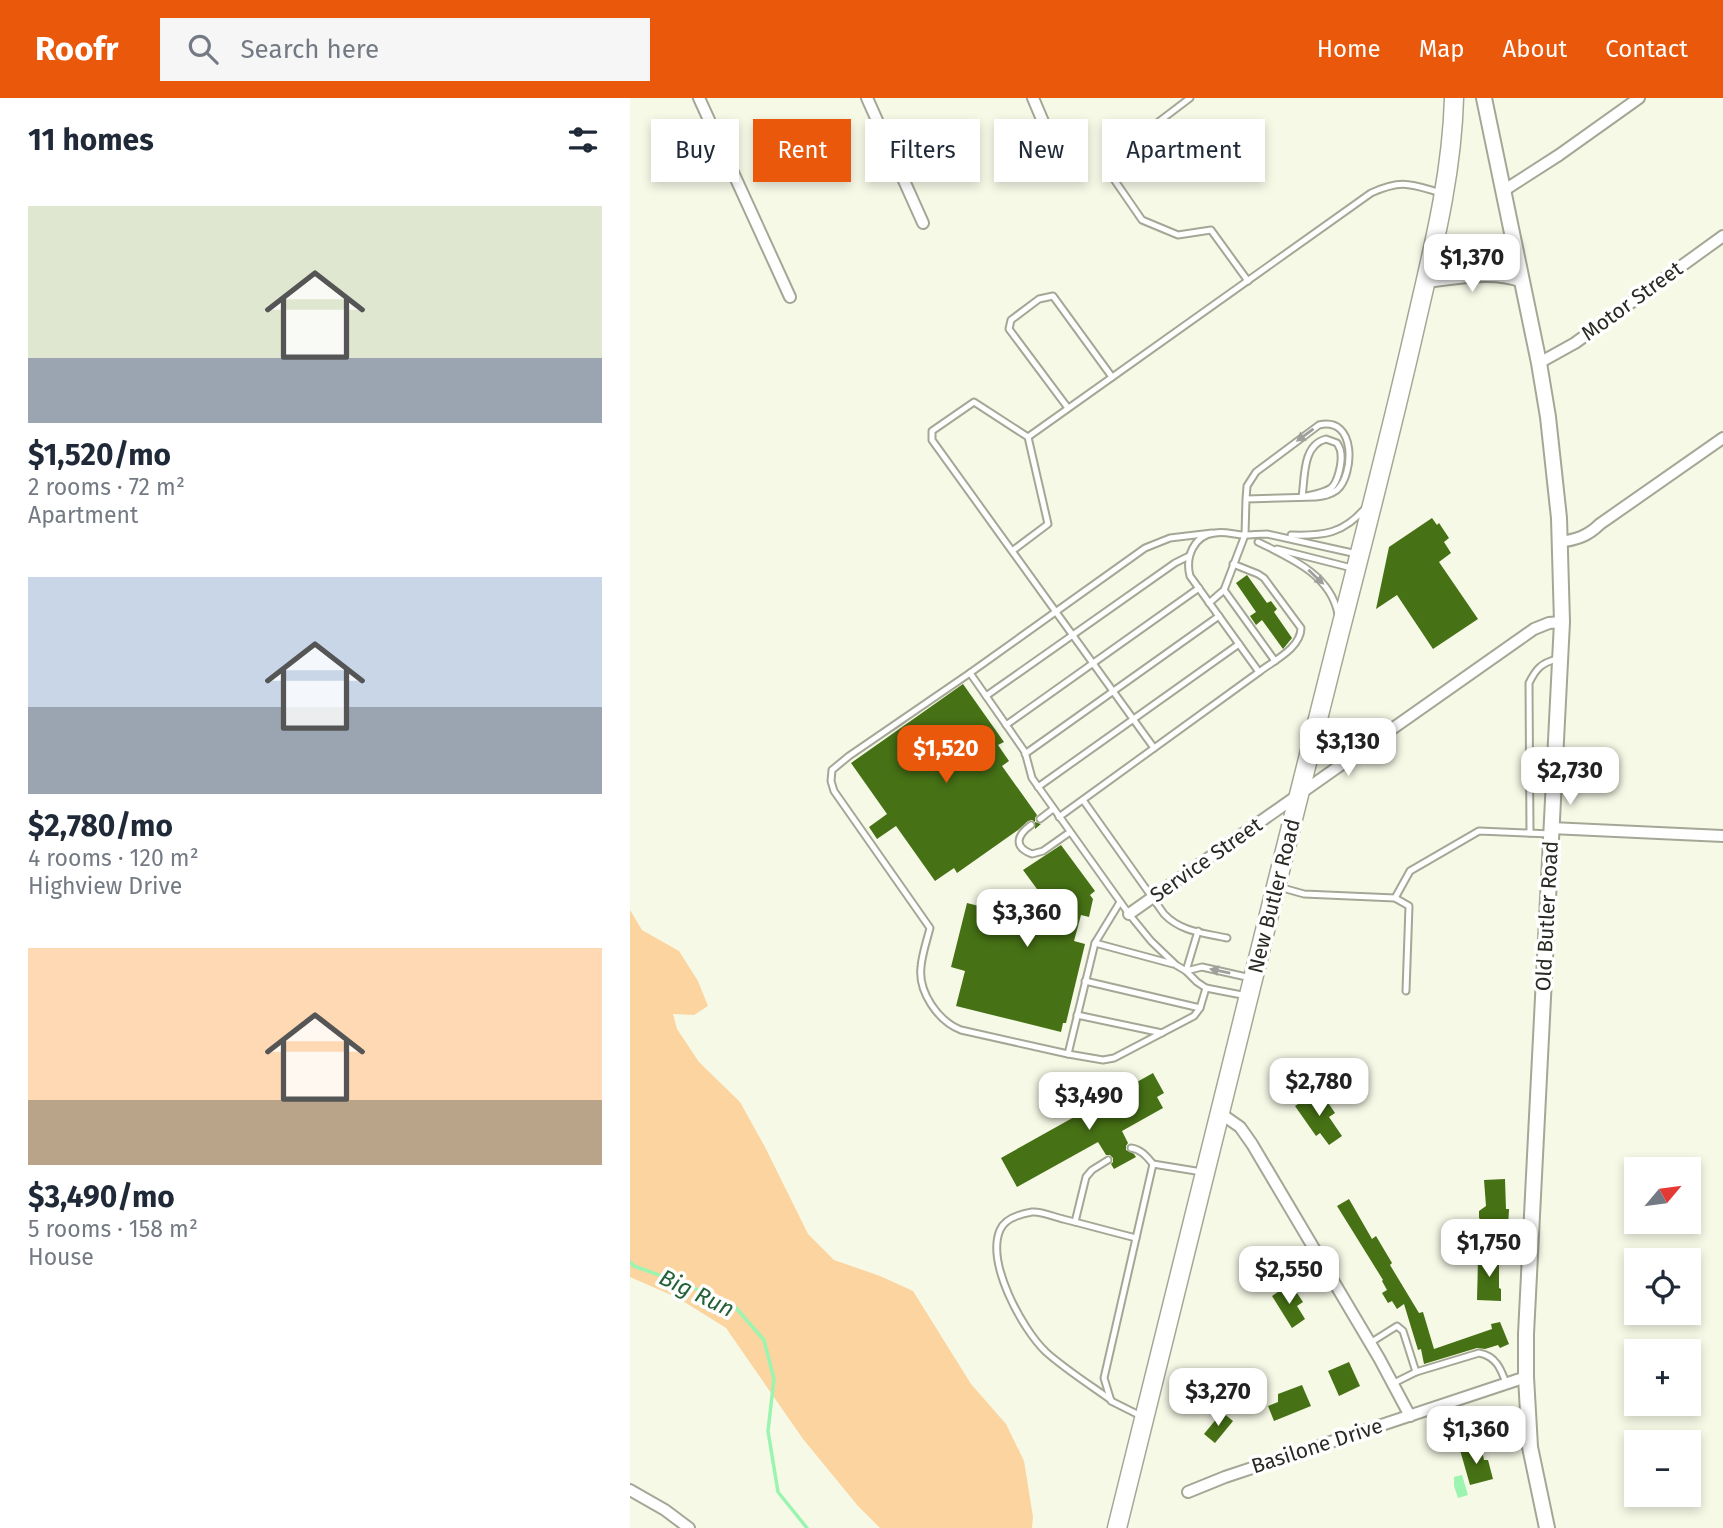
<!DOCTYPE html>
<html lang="en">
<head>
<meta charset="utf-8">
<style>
	:root { --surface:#fff; --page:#f6f6f7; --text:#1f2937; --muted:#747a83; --accent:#ea580c }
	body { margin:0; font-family:"Fira Sans",sans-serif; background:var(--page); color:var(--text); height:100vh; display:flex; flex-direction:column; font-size:26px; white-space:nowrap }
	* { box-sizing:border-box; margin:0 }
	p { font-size:23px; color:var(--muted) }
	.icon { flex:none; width:38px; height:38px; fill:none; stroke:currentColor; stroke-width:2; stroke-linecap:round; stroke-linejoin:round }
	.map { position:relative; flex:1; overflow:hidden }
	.drawer { display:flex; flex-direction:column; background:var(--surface); width:630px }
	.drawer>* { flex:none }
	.banner { position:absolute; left:21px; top:21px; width:665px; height:63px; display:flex; gap:14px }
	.needle { width:46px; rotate:61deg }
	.tools { position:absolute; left:994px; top:1059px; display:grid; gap:14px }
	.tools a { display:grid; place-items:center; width:77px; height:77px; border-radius:0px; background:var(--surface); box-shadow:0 4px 10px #0003; font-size:35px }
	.price { position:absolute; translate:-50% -60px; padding:0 16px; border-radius:14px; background:#fff; color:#222; font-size:23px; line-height:46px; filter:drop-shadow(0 2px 4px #0008) }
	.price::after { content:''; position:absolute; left:50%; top:42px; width:21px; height:16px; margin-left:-10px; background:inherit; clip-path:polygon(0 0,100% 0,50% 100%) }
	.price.on { background:var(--accent); color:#fff }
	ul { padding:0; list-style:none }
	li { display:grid; align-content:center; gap:14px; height:371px; padding:0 28px }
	li span { display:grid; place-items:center; height:217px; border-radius:0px; color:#555 }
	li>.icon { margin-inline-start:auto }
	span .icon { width:126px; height:126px; fill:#fffc; stroke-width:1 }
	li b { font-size:30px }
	h2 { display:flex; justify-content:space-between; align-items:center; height:84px; padding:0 28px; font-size:30px }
	.tag { padding:0 24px; border-radius:0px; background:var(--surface); box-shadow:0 4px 10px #0003; font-size:24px; line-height:63px }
	.tag.on { background:var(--accent); color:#fff }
	header { display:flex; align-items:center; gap:42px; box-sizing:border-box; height:98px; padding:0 35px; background:var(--accent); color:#fff }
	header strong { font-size:33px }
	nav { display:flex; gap:38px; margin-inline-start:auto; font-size:24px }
	.search { width:490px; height:63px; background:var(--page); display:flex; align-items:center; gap:18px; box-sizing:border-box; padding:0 24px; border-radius:0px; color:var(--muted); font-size:26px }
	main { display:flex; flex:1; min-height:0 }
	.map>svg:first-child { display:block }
</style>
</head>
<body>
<header>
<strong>Roofr</strong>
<div class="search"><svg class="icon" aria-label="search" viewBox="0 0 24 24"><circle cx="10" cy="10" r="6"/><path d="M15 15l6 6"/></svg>Search here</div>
<nav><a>Home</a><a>Map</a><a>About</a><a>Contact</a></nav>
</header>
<main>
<section class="drawer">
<h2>11 homes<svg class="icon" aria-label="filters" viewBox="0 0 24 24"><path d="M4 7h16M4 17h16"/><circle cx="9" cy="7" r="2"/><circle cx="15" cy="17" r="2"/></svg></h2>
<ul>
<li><span style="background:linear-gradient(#dfe7d0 70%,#9aa5b1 0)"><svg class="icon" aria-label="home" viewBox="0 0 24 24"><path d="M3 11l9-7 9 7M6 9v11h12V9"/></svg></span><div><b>$1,520/mo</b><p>2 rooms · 72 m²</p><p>Apartment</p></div></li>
<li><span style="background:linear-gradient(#c9d6e8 60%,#9aa5b1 0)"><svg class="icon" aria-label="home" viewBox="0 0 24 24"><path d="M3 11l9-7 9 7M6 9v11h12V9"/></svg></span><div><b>$2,780/mo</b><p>4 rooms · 120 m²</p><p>Highview Drive</p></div></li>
<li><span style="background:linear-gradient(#ffd9b3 70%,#b9a48a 0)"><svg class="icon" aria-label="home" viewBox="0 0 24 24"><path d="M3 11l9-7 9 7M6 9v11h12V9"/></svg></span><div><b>$3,490/mo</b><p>5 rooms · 158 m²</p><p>House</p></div></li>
</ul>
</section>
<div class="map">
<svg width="1093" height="1430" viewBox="0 0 1093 1430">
	<rect width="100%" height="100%" fill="#f7f9e7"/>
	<path fill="#fbd49f" d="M0,812L12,832L49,853L68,883L78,908L64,917L43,916L47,931L69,964L110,1004L135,1049L178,1136L204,1162L250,1178L283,1193L341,1286L376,1326L394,1363L403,1419L402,1430H250L228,1408L173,1341L96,1230L48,1200L0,1179Z"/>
	<path fill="#9bf4b0" d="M832,1377L838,1397L828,1400L824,1388V1379Z"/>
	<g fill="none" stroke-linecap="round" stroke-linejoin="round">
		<path stroke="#9bf4b0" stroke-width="3.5" d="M0,1164L4,1168L62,1189L106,1210L134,1242L144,1281L138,1333L148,1394L177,1430"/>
	</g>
	<g fill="#467115">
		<path d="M802,420L807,427L809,425L819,440L814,444L821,455L809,464L848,521L803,551L767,497L746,511L759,449Z"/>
		<path d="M617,477L637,505L641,503L647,511L644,514L662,540L653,551L632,522L626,527L620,518L626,514L606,485Z"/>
		<path d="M333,586L374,644L368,647L379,663L372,668L407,717L405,720V724L411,726L405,731V724L402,722L398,723L388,732L327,775L324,770L305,783L266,728L247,741L239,729L257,716L221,665Z"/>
		<path d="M431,747L465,793L460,797L463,801L459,819L451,817L444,843L455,846L436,925H433L431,934L326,908L335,873L321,869L337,805L400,821L407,791L393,772Z"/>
		<path d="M523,975L534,995L527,999L533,1010L492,1033L498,1045L496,1048V1052L504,1056L506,1059L484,1071L481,1066L483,1064V1060L480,1057H476L468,1044L387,1089L371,1060Z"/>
		<path d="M692,996L705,1015L699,1019L712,1038L699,1047L690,1035L686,1038L665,1008L682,997L684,1001Z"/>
		<path d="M875,1081L876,1111H879L878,1129L857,1128L849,1120V1113L856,1108L854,1082Z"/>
		<path d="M719,1101L742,1141L746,1138L762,1165L760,1167L789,1215L793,1214L804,1251L862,1231L861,1226L870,1224L879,1246L870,1250L868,1247L855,1251L847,1250L794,1266L791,1251L788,1252L774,1206L767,1211L762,1203L758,1205L752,1195L757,1192L752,1183L753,1182L707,1108Z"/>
		<path d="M635,1149L638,1155L651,1153L644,1162L647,1168L631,1176L620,1157Z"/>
		<path d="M851,1157H869V1190L871,1191V1203L847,1202L848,1162L851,1163Z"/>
		<path d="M658,1187L662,1197L667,1195L673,1204L667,1208L675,1221L662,1230L642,1198Z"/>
		<path d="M719,1264L730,1288L709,1298L698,1273Z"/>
		<path d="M672,1287L681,1308L644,1323L638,1308L648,1304V1296Z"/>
		<path d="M592,1314L603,1323L585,1345L574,1336Z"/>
		<path d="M846,1347L849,1358L853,1357L854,1362H858L863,1381L840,1387L830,1352Z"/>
	</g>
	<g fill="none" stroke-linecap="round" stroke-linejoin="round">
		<defs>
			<g id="service">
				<path d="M560,0L477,63L481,77L512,122L548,137L581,132L618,183"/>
				<path d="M438,310L379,231L381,222L409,201L423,198L482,279"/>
				<path d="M398,339L741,95C772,81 780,86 811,95"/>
				<path d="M696,341L707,345C709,349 711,351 711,356C712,365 708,384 701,390C694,395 681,397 672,399C675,380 672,347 696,341Z"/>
				<path d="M582,435L540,440L515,450L340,575L395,654L402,680L499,816L521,843L546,867L556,873L567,884L576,890L617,898"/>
				<path d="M661,437C693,438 714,436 736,409"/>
				<path d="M628,444C660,460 700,476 708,516"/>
				<path d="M647,451L722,470"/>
				<path d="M382,453L302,342V333L344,304L398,339L418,426L382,453L524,650"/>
				<path d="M603,466L628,476L634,480L671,530C671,550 643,563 629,574"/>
				<path d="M594,492L645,563"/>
				<path d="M579,505L594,492L615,437L616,401L686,399C694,398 700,397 707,392C724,377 727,318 689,327L626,374L617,388L616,401"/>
				<path d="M340,575L219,658L202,672L201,683L204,693L300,830C297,842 292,856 291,869C288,894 308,923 331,932L438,956"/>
				<path d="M356,598L545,465L559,458"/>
				<path d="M376,627L569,490"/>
				<path d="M395,656L589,518"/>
				<path d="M408,689L609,546"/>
				<path d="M453,702L534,816C551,834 574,835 597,840"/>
				<path d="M429,719L629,574L560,478C555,459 564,437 585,435C595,433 605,437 614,437C622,437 629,436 637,436L727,456"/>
				<path d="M410,721L423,711"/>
				<path d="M401,727C387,737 383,749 402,756L413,753L440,734"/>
				<path d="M900,735L899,585C906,571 911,565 927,561"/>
				<path d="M649,789L674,796L765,800L779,808L776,893"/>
				<path d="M765,800L780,773L849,733L921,736"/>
				<path d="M490,804L465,845L438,956L473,962L484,960L564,918L570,910L576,890"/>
				<path d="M465,845L543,866"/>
				<path d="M556,873L572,869L621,880"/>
				<path d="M556,873L568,833"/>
				<path d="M455,883L570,910"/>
				<path d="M447,917L532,935"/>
				<path d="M501,1050C511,1051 517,1059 523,1066"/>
				<path d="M445,1124L456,1079L462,1072L478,1062"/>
				<path d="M740,1245L767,1228L773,1233L786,1274L764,1285"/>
				<path d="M786,1274L849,1255C866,1258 871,1271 876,1285"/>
				<path d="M481,1302C460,1287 435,1271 416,1254C392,1231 356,1165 370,1132C375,1120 390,1116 402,1114C411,1113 424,1119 433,1121C457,1127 482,1134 506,1140"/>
				<path d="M511,1318L481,1303L474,1280L523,1066L572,1074"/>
			</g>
			<g id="minor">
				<path d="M69,0L160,199"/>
				<path d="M237,0L293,125"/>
				<path d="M403,0L414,26"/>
				<path d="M873,93L929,57L1009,0"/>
				<path d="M795,184C825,181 864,172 892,184"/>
				<path d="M909,265L945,245L1093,138"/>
				<path d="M929,444C946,442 958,438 970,426L1093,340"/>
				<path d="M921,730L1093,738"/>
				<path d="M499,816L904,531L919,525L932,524"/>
				<path d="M590,1015L610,1029L622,1046L749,1260L780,1318"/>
				<path d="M0,1392L35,1412L59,1430"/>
				<path d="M558,1394L595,1379L896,1279"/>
			</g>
			<path id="tertiary" d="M854,0L909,265L918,319L929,420L932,524L896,1236V1279L900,1349L917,1430"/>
			<path id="primary" d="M487,1430C561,1134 633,837 708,541C735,436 762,331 786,225C803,151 822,77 824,0"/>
		</defs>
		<use href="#service" stroke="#a5a796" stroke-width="9"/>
		<use href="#minor" stroke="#a5a796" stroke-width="14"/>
		<use href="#tertiary" stroke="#a5a796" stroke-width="18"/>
		<use href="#primary" stroke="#a5a796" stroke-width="21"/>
		<use href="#service" stroke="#fff" stroke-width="5"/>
		<use href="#minor" stroke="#fff" stroke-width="10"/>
		<use href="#tertiary" stroke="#fff" stroke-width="14"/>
		<use href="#primary" stroke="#fff" stroke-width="18"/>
	</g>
	<defs><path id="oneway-solid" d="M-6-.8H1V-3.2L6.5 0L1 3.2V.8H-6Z" transform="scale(1.75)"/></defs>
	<g fill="#9f9f9c">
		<use href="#oneway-solid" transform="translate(675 337) rotate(144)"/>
		<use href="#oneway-solid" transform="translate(686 479) rotate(43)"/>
		<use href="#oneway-solid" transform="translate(590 873) rotate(-168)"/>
	</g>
	<g text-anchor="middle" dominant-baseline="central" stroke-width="7" stroke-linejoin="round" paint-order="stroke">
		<g font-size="21" fill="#292a23" stroke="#fff">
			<text transform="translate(1002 203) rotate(-36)">Motor Street</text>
			<text transform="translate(576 762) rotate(-35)">Service Street</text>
			<text transform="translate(644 798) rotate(-76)">New Butler Road</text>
			<text transform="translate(917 818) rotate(-87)">Old Butler Road</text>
			<text transform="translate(687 1348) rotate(-18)">Basilone Drive</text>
		</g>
		<g font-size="23" font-style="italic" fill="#236136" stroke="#fff">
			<text transform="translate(67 1195) rotate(26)">Big Run</text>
		</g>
	</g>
</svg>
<div class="tools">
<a><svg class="needle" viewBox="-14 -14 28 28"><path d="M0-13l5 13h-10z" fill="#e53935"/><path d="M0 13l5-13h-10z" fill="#747a83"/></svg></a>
<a><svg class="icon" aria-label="locate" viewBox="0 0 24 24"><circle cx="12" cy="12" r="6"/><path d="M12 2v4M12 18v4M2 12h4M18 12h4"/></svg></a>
<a>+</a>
<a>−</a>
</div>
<b class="price" style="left:842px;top:196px">$1,370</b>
<b class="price" style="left:718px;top:680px">$3,130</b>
<b class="price on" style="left:316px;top:687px">$1,520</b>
<b class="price" style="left:940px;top:709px">$2,730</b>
<b class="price" style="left:397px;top:851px">$3,360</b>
<b class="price" style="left:689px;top:1020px">$2,780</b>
<b class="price" style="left:459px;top:1034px">$3,490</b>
<b class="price" style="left:859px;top:1181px">$1,750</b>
<b class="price" style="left:659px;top:1208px">$2,550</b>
<b class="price" style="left:588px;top:1330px">$3,270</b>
<b class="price" style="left:846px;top:1368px">$1,360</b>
<div class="banner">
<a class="tag">Buy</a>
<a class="tag on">Rent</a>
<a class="tag">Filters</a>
<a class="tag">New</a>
<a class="tag">Apartment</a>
</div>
</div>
</main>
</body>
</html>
